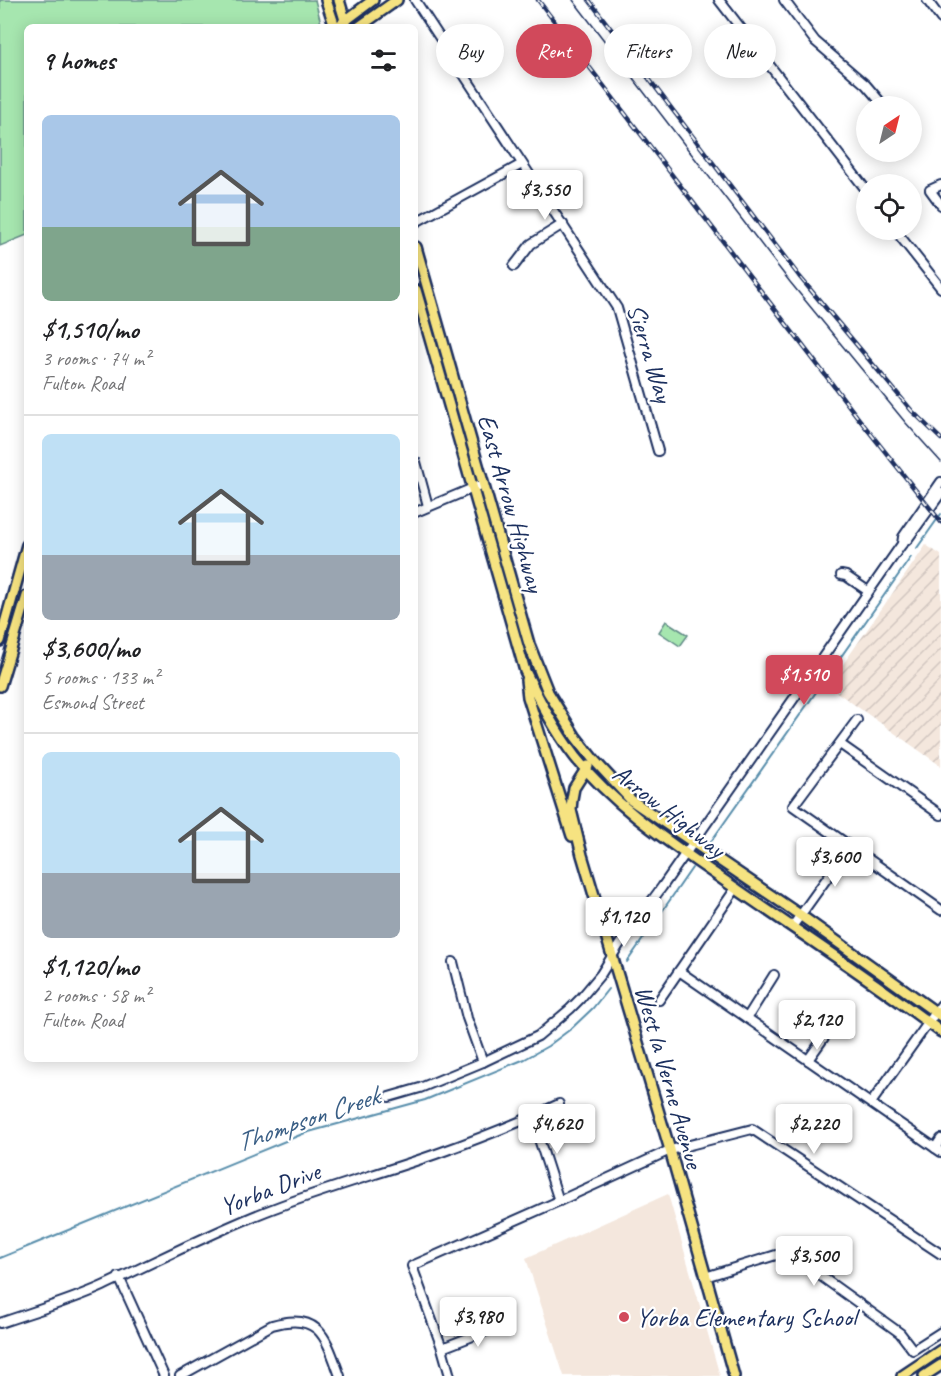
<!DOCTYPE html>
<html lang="en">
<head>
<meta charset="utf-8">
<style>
	:root { --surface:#fff; --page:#f6f6f6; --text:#202124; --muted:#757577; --line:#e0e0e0; --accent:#d1495b }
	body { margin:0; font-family:Caveat,sans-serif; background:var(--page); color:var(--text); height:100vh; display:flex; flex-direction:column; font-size:22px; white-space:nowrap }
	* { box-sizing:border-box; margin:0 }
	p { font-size:20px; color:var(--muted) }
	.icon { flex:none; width:33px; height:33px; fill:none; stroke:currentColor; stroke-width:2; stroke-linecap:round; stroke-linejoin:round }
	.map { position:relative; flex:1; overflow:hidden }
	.details { position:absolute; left:24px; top:24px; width:394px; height:1038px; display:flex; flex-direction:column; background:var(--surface); border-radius:9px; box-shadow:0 3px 15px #0003 }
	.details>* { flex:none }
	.banner { position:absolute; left:436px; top:24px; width:414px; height:54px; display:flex; gap:12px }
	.needle { width:39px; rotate:35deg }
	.tools { position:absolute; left:856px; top:96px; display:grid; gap:12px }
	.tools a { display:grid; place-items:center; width:66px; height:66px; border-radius:50%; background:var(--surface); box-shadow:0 3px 15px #0003; font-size:30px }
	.price { position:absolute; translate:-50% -51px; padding:0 14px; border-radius:6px; background:#fff; color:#222; font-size:20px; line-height:39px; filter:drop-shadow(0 2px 3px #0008) }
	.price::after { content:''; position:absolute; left:50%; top:36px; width:18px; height:14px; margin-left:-9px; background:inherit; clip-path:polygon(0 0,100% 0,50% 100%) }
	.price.active { background:var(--accent); color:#fff }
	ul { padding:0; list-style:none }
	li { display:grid; align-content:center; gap:12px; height:318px; padding:0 18px }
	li+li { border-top:2px solid var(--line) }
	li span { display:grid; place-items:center; height:186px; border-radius:9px; color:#555 }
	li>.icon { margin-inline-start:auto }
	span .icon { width:108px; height:108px; fill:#fffc; stroke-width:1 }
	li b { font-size:26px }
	h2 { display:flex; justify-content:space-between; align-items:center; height:72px; padding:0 18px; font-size:26px }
	.pill { padding:0 21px; border-radius:27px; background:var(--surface); box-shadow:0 3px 15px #0003; font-size:21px; line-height:54px }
	.pill.active { background:var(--accent); color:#fff }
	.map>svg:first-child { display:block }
</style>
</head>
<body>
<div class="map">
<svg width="941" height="1376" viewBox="0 0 941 1376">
	<defs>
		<pattern id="industrial-furrows" width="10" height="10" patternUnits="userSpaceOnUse" patternTransform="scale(1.5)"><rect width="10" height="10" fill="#f4e7dd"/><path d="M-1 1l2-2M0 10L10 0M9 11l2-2" fill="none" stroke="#d1c6c0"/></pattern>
	</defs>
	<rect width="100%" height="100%" fill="#fff"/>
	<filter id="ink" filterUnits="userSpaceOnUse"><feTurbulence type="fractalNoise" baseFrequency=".0167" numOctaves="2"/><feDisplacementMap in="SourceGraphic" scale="12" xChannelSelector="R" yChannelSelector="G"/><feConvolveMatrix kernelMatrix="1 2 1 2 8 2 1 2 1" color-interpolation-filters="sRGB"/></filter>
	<g filter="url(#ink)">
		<path fill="#f4e7dd" d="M668,1194L720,1376H564L526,1258Z"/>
		<path fill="url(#industrial-furrows)" d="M926,545L941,555V766L828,686Z"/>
		<g fill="#a6e6af" stroke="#608a86" stroke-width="1.5">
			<path d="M0,0H315L322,27H27V235L0,246Z"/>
			<path d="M666,621L688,635L680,646L659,632Z"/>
		</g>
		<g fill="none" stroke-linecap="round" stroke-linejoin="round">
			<g stroke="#578dab" stroke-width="2">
				<path d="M917,548L941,514"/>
				<path d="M710,843L911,557"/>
				<path d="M627,962L692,868"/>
				<path d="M0,1258L305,1133L425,1100L525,1059L548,1046L572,1028L593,1008L608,989"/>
			</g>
			<defs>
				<g id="minor">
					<path d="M415,0L617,308L658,451"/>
					<path d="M719,0L867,191"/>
					<path d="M784,0L815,41L866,85L884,106"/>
					<path d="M927,0L941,19"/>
					<path d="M941,185L930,190L941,205"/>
					<path d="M416,222L522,164"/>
					<path d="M895,230L941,288"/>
					<path d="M514,266L531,244L563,224"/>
					<path d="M416,462L428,506"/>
					<path d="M416,512L478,486"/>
					<path d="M902,544L903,537L941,482"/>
					<path d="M841,575L846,576L868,591"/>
					<path d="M857,720L793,806L941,910"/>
					<path d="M840,744L941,815"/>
					<path d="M792,927L850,846"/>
					<path d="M453,962L467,1018L483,1062"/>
					<path d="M679,971L941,1152"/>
					<path d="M659,1000L736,888"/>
					<path d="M747,1018L774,975"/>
					<path d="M808,1060L835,1022"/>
					<path d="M389,1097L420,1088L483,1062L538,1036L570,1009L580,999L601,974L619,945L662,887L902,544L907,540L941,493"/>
					<path d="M871,1103L941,1005"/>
					<path d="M530,1118L538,1136L559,1201"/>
					<path d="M935,1148L941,1139"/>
					<path d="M119,1277L164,1376"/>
					<path d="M705,1277L776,1255L804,1264L900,1333L913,1350L941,1332"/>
					<path d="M0,1323C35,1311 70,1301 103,1286C159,1260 214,1231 272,1209C326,1188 382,1173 436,1154C478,1139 519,1123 559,1104"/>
					<path d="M442,1348L504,1324"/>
					<path d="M180,1376L272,1325C320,1311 326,1338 340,1376"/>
					<path d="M450,1376L442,1348L412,1266L559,1201L670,1150L752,1129L941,1254"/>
				</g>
				<g id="major">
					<path d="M326,0L335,27"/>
					<path d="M339,0L347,27"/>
					<path d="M337,27L373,0"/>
					<path d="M359,27L397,0"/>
					<path d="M416,247L529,644L548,692L575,736L593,759L631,800L800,915L941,1016"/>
					<path d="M416,290L525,671C540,701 555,731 575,757C616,808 672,844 725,881C797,931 871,979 941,1032"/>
					<path d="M0,641L27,545"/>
					<path d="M526,680L528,697L572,836"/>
					<path d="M0,686L27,596"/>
					<path d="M588,766L574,788L572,799L571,810L582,855L670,1150L734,1376"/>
					<path d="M902,1376L941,1350"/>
					<path d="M924,1376L941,1365"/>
				</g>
			</defs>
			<use href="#minor" stroke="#1b2f5e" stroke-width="12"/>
			<use href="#major" stroke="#1b2f5e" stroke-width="14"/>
			<use href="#minor" stroke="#fff" stroke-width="8"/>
			<use href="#major" stroke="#f6e381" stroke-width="9"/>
			<path stroke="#1b2f5e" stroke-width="1.5" d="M573,0L790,282L905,422L941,462"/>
			<defs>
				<g id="rail">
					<path d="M538,0L859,419L941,522"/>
					<path d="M589,0L799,276L912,411L941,439"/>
				</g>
			</defs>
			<use href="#rail" stroke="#1b2f5e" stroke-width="4.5"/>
			<use href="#rail" stroke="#fff" stroke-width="2" stroke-dasharray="7" stroke-linecap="butt"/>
		</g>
	</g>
	<circle fill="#d1495b" stroke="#fff" stroke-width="2" cx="624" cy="1317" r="6"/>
	<g text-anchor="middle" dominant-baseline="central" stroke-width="4.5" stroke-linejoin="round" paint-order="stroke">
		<g font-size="26" fill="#1b2f5e" stroke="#fff">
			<text transform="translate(650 353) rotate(73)">Sierra Way</text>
			<text transform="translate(511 503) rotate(74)">East Arrow Highway</text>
			<text transform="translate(669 811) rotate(38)">Arrow Highway</text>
			<text transform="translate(669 1077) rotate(74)">West la Verne Avenue</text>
			<text transform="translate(270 1189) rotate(-21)">Yorba Drive</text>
		</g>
		<g font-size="26" fill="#1b2f5e" stroke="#fff" text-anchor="start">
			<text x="636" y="1317">Yorba Elementary School</text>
		</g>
		<g font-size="27" font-style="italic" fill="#395e85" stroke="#fff">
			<text transform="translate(307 1119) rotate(-19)">Thompson Creek</text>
		</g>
	</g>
</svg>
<div class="tools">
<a><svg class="needle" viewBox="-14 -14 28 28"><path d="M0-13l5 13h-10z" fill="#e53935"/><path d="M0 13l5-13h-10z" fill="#757577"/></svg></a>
<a><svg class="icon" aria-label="locate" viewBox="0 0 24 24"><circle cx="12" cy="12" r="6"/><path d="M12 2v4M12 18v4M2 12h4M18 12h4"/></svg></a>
</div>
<b class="price" style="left:545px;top:221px">$3,550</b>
<b class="price active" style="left:804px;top:706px">$1,510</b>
<b class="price" style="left:835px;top:888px">$3,600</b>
<b class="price" style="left:624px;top:948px">$1,120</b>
<b class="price" style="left:817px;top:1051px">$2,120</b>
<b class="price" style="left:557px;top:1155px">$4,620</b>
<b class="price" style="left:814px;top:1155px">$2,220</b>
<b class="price" style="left:814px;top:1287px">$3,500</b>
<b class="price" style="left:478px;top:1348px">$3,980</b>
<div class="banner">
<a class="pill">Buy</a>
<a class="pill active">Rent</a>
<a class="pill">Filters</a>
<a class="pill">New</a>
</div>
<section class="details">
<h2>9 homes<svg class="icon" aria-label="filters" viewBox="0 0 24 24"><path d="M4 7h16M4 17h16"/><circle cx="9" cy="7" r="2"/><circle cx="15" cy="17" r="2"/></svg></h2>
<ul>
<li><span style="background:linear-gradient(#a9c7e8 60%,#7fa58c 0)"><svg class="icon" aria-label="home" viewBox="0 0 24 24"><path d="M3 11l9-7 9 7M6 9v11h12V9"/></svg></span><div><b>$1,510/mo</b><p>3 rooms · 74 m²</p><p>Fulton Road</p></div></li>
<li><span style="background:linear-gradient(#bfe0f5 65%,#9aa5b1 0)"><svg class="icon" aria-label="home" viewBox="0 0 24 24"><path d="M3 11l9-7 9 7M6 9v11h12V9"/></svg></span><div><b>$3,600/mo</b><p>5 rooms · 133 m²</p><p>Esmond Street</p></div></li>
<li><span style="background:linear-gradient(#bfe0f5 65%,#9aa5b1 0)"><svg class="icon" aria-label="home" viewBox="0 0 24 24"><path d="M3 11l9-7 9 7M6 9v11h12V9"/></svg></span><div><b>$1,120/mo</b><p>2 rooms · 58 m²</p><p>Fulton Road</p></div></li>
</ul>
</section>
</div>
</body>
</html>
